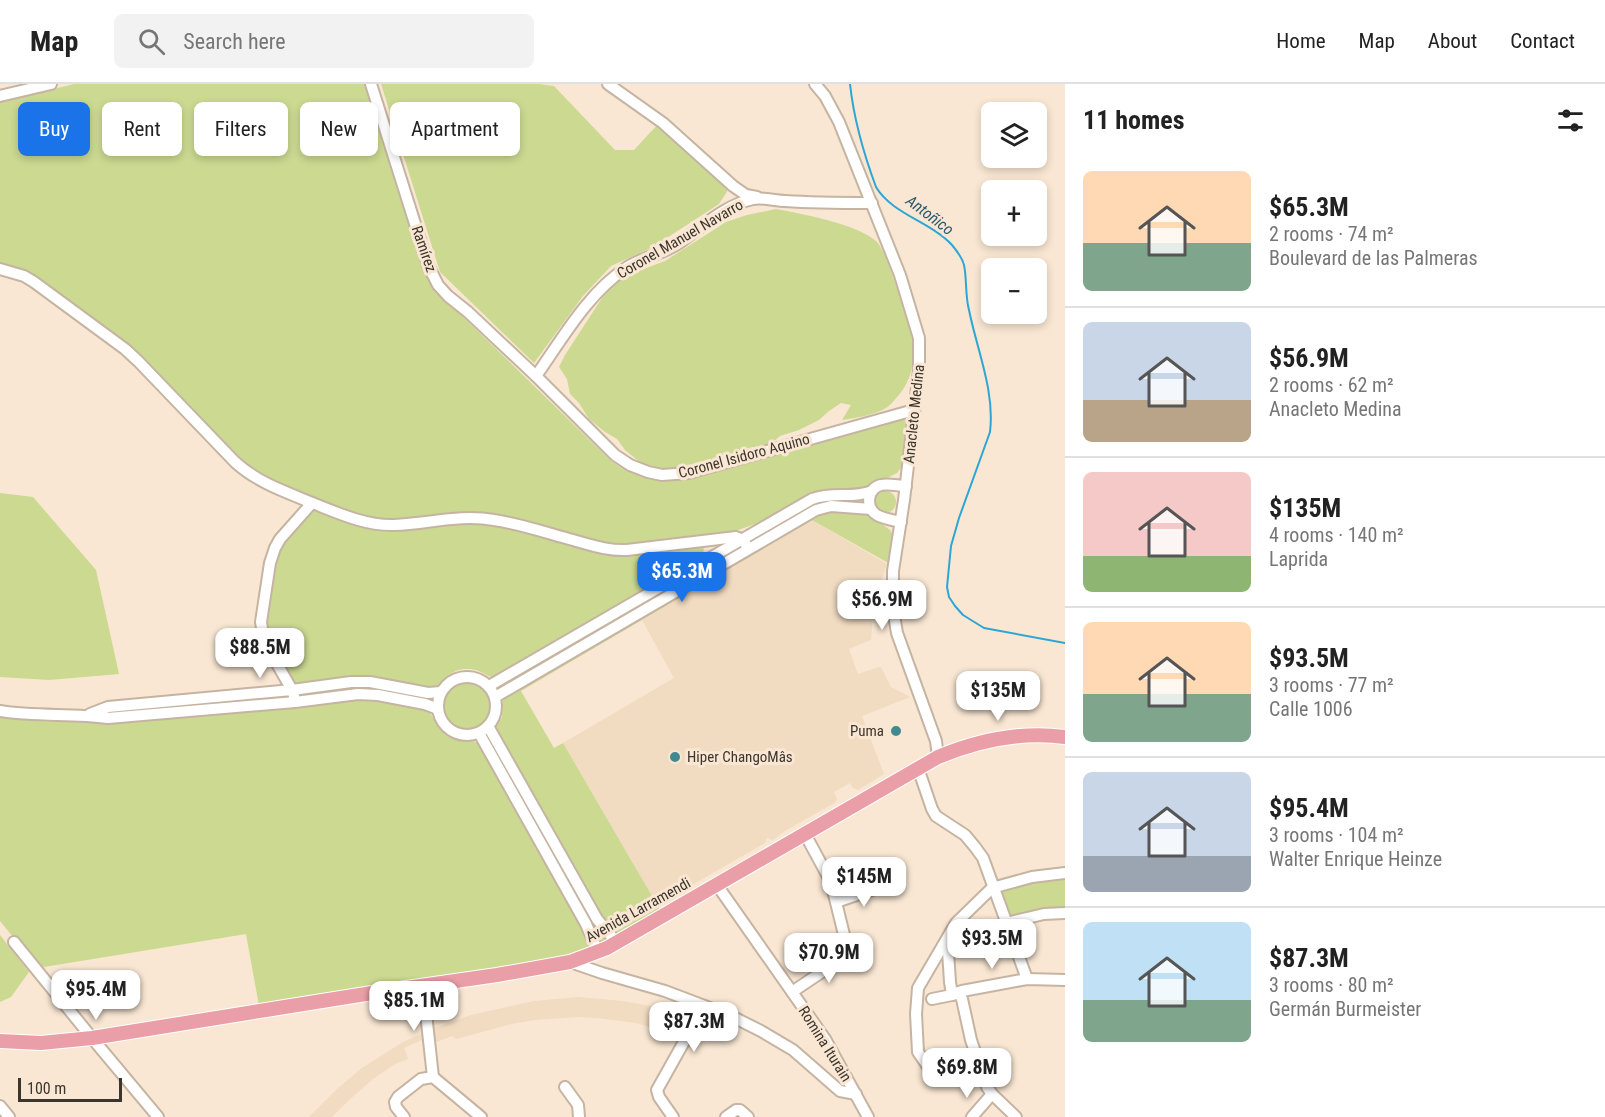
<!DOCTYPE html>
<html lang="en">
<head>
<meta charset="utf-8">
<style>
	:root { --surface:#fff; --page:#f2f2f2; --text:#222; --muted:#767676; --line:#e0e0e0; --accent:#1a73e8 }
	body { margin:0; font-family:"Roboto Condensed",sans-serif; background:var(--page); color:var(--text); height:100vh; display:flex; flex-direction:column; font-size:22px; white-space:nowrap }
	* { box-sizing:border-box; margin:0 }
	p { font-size:20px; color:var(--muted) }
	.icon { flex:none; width:33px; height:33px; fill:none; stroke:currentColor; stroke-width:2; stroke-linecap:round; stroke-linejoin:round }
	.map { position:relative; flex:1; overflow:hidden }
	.side { display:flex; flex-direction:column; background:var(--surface); width:540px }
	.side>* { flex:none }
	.hud { position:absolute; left:18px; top:18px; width:570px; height:54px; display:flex; gap:12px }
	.buttons { position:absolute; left:981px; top:18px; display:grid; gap:12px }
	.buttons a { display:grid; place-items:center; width:66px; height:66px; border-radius:9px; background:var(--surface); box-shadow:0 3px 9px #0003; font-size:30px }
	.scale { position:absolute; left:18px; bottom:15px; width:104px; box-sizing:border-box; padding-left:6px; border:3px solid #3c352d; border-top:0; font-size:16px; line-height:21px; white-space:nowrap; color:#3c352d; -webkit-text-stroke:4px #f9e7d3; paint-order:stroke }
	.price { position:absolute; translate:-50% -51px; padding:0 14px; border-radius:12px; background:#fff; color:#222; font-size:20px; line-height:39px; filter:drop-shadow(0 2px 3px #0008) }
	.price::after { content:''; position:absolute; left:50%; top:36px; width:18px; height:14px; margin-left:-9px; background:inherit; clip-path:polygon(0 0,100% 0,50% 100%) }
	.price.current { background:var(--accent); color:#fff }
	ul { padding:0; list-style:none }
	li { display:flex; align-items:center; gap:18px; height:150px; padding:0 18px }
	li+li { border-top:2px solid var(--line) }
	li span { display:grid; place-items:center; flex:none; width:168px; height:120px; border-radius:9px; color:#555 }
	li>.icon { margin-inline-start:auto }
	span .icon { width:72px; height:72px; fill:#fffc; stroke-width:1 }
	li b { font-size:26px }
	h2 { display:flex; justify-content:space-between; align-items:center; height:72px; padding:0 18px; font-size:26px }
	.tag { padding:0 21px; border-radius:9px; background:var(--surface); box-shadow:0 3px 9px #0003; font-size:21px; line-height:54px }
	.tag.current { background:var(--accent); color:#fff }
	header { display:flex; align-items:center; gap:36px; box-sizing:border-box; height:84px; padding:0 30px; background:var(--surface); border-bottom:2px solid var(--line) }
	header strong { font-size:28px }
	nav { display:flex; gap:33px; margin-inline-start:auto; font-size:21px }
	.search { width:420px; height:54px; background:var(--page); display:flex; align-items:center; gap:15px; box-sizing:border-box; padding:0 21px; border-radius:9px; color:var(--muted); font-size:22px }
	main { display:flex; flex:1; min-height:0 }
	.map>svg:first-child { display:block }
</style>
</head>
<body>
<header>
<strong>Map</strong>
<div class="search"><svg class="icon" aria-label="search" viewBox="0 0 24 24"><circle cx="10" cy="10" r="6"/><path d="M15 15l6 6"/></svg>Search here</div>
<nav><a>Home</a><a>Map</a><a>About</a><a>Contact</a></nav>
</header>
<main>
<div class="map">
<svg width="1065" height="1033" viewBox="0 0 1065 1033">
	<rect width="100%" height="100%" fill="#f9e7d3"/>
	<g fill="#f1dbc1">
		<path d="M812,436L887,480L874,518L871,556L849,565L858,590L879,583H881L891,603L910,613L862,632L884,690L858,706L853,704L850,699L834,708L837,715L836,718L785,747L773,756L767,754L765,759L673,812L670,808L655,817L563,659L674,594L642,536Z"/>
		<path d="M578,913L623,917L661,924L692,934L681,953L636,939L598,934L578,933L534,936L512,940L456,955L452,952L434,959L432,945L471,931L534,917Z"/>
		<path d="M421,950L422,956L404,964L408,975L395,980L373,995L349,1016L332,1033H309L337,1005L362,984L403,958Z"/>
	</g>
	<g fill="#cbd991">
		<path d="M74,0H365L387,71L419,165L449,219L611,377C629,390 649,396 672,396L903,333L906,335L907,339L901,384L897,389L865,405L829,406L819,408L761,438L741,445L723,450L614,462L530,440L385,437L354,430L278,401L252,388L127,263L36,193L0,181V18Z"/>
		<path d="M381,0H539L554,2L615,66H634L659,39L728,106L719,120L653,163L611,182L583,212L534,279L440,188Z"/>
		<path d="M776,125C802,130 857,140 876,157C884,164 894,196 898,207C910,241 925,279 899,311C895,315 891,321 886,324C875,331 855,334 842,336L851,321L841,319L829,327L819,336L799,346L780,352L766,364L752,363L684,387L661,385L641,379L625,366L617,355L605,348L589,335L579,319L570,310L567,295L559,283L565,271L602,214L612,202L625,192L665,177L726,138L747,131Z"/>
		<circle cx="885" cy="418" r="11"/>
		<path d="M0,409L33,413L96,486L119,590L49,596L0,593Z"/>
		<path d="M316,425L350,438L492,439L592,465L702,462L704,465L702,473L494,594C487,592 482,588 476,586C453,581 447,594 433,605L382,596L295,602L270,562L265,547L277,467L312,426Z"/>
		<path d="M827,427L867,429L890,446L893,451L890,480L812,436L521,607L554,664L563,659L659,824L660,826L619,850L614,849L603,835L495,645L502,633L503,617L506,611L817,430Z"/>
		<circle cx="467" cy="622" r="24"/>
		<path d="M368,614L425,625C435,631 436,644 446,651C458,660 469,654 479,660L583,843L591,864L561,875L259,922L246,850L38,884L0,837V632L30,636L96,639L295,624L343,616Z"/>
		<path d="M488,652L607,854V857L600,860L486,653Z"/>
		<path d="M1065,792V826L1009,835L997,805Z"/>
		<path d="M0,851L29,888L11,913L0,918Z"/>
	</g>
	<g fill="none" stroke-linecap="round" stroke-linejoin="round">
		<path stroke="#2ba6d5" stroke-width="2" d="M850,0C854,37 863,68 876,103C892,130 931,138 952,161C957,167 962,173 964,181C967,195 965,211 969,226C977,266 995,307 990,348L959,434L951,462L947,503L949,513L955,522L963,531L984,544L1065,559"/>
		<defs>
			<g id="minor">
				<path d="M371,0L428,181L438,201L448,212L468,228L536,292L615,371L630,381L648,388L662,391L689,389L914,326"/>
				<path d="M608,0L663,39L733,102L746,111L757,113"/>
				<path d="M815,0L825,12L839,38L900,191L919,254V286L904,416L893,487V525L897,549L936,657L938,673"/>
				<path d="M0,12L51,0"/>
				<path d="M0,185L24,192L34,198L125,265L138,277L235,378C258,399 286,408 315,420C340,430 367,442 394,441C428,440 459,430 494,436C521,440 547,449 573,456C591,461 608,467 627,466L736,453L743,456L748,464"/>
				<path d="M536,292C562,255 588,209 626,184C642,173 663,170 679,159C702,143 725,121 753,115C764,113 775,117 785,117C814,119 843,119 872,119"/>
				<path d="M901,438C893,436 884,435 877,431C865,424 867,404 881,401C889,399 898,402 906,402"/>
				<circle cx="467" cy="622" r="29"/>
				<path d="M489,602L812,415C833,407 853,415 872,407"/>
				<path d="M294,612L292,606L264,557L261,538L270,479L275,464L280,455L312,419"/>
				<path d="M495,613L816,426L831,422L871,425"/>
				<path d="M0,627C36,633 72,629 108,634L295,618L358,610L378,611L425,620L438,625"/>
				<path d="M90,630L108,623L292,606L351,598H370L428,609L441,608"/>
				<path d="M488,642L597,835L617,859"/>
				<path d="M479,649L586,840L598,868"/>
				<path d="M918,684L932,725L936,732L965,751L975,763L983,774L1027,895"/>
				<path d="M717,801L825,955L868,1033"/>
				<path d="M836,818L883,802"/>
				<path d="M1006,839L1044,830L1065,829"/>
				<path d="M14,858L92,954L158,1033"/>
				<path d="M943,862L948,867L950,898L952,911L962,907L1027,895L1065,896"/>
				<path d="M570,878L602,889L665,907L731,932L761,947L793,966L840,1007L856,1010"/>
				<path d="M423,902L433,993"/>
				<path d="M792,908L844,873L848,867L831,798L805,750"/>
				<path d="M958,908L962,915L971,956L987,1003L992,1010L1016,1033"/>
				<path d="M932,915L952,911"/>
				<path d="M983,992L938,990L929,984L918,968L916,930L918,904L956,839L992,804L1032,793L1065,789"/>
				<path d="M565,1003L578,1021L579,1033"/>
				<path d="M0,1022L9,1033"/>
				<path d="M404,1033L396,1023L395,1018L398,1013L421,995L433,993L481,1033"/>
				<path d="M673,1033L659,1013L657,1006L704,922"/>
				<path d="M726,1033L736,1026H740L748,1033"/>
				<path d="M972,1033L992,1010"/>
			</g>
			<path id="major" d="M0,957L41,959L92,954L372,909L497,891L570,878L607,864L938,673C979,656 1021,647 1065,653"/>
		</defs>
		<use href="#minor" stroke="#c6b4a2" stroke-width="14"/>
		<use href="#major" stroke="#fff" stroke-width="16"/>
		<use href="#minor" stroke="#fff" stroke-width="10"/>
		<use href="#major" stroke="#ea9ea7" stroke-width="14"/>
	</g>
	<g fill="#41898f" stroke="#f9e7d3" stroke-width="2">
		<circle cx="896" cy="647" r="6"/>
		<circle cx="675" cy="673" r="6"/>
	</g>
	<g text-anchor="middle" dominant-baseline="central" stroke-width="6" stroke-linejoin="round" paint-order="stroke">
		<g font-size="15" fill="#3c352d" stroke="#f9e7d3">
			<text transform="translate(680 155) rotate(-30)">Coronel Manuel Navarro</text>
			<text transform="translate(424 165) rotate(71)">Ramírez</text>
			<text transform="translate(914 330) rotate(-84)">Anacleto Medina</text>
			<text transform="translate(744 372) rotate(-15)">Coronel Isidoro Aquino</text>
			<text transform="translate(638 826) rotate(-29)">Avenida Larramendi</text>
			<text transform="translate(825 960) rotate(58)">Romina Iturain</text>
		</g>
		<g font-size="15" fill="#3c352d" stroke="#f9e7d3" text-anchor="end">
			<text x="884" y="647">Puma</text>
			<text x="687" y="673" text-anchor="start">Hiper ChangoMâs</text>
		</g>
		<g font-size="16" font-style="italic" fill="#2a596d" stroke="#f9e7d3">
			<text transform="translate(930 131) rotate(37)">Antoñico</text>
		</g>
	</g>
</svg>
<div class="buttons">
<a><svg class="icon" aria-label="layers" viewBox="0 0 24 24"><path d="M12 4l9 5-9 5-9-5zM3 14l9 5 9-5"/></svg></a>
<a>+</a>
<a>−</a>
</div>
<div class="scale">100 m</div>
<b class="price current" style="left:682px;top:519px">$65.3M</b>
<b class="price" style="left:882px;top:547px">$56.9M</b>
<b class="price" style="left:260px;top:595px">$88.5M</b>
<b class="price" style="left:998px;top:638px">$135M</b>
<b class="price" style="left:864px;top:824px">$145M</b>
<b class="price" style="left:992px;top:886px">$93.5M</b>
<b class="price" style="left:829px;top:900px">$70.9M</b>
<b class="price" style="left:96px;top:937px">$95.4M</b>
<b class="price" style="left:414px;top:948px">$85.1M</b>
<b class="price" style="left:694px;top:969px">$87.3M</b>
<b class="price" style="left:967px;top:1015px">$69.8M</b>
<div class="hud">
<a class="tag current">Buy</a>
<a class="tag">Rent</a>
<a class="tag">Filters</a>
<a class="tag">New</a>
<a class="tag">Apartment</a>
</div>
</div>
<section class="side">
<h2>11 homes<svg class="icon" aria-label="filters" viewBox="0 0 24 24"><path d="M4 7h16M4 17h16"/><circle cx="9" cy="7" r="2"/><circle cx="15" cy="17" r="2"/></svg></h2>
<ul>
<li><span style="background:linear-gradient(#ffd9b3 60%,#7fa58c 0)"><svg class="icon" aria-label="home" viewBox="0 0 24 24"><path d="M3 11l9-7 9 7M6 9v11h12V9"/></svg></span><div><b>$65.3M</b><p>2 rooms · 74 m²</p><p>Boulevard de las Palmeras</p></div></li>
<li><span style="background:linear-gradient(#c9d6e8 65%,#b9a48a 0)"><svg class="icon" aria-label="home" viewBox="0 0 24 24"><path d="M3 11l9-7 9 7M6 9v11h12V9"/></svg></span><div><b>$56.9M</b><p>2 rooms · 62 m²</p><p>Anacleto Medina</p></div></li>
<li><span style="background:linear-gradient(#f6c9c9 70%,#8fb573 0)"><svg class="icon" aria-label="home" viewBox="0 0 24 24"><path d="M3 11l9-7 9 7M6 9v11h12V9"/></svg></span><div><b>$135M</b><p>4 rooms · 140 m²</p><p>Laprida</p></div></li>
<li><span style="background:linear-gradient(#ffd9b3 60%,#7fa58c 0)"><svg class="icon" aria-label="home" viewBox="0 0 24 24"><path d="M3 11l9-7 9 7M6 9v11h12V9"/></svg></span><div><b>$93.5M</b><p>3 rooms · 77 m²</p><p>Calle 1006</p></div></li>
<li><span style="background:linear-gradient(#c9d6e8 70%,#9aa5b1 0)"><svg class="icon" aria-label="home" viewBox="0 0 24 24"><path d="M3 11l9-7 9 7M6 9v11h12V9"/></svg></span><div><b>$95.4M</b><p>3 rooms · 104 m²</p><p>Walter Enrique Heinze</p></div></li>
<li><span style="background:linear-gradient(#bfe0f5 65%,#7fa58c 0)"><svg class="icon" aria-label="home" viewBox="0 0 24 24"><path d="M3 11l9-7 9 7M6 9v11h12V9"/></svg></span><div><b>$87.3M</b><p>3 rooms · 80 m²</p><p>Germán Burmeister</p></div></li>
</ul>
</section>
</main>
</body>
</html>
